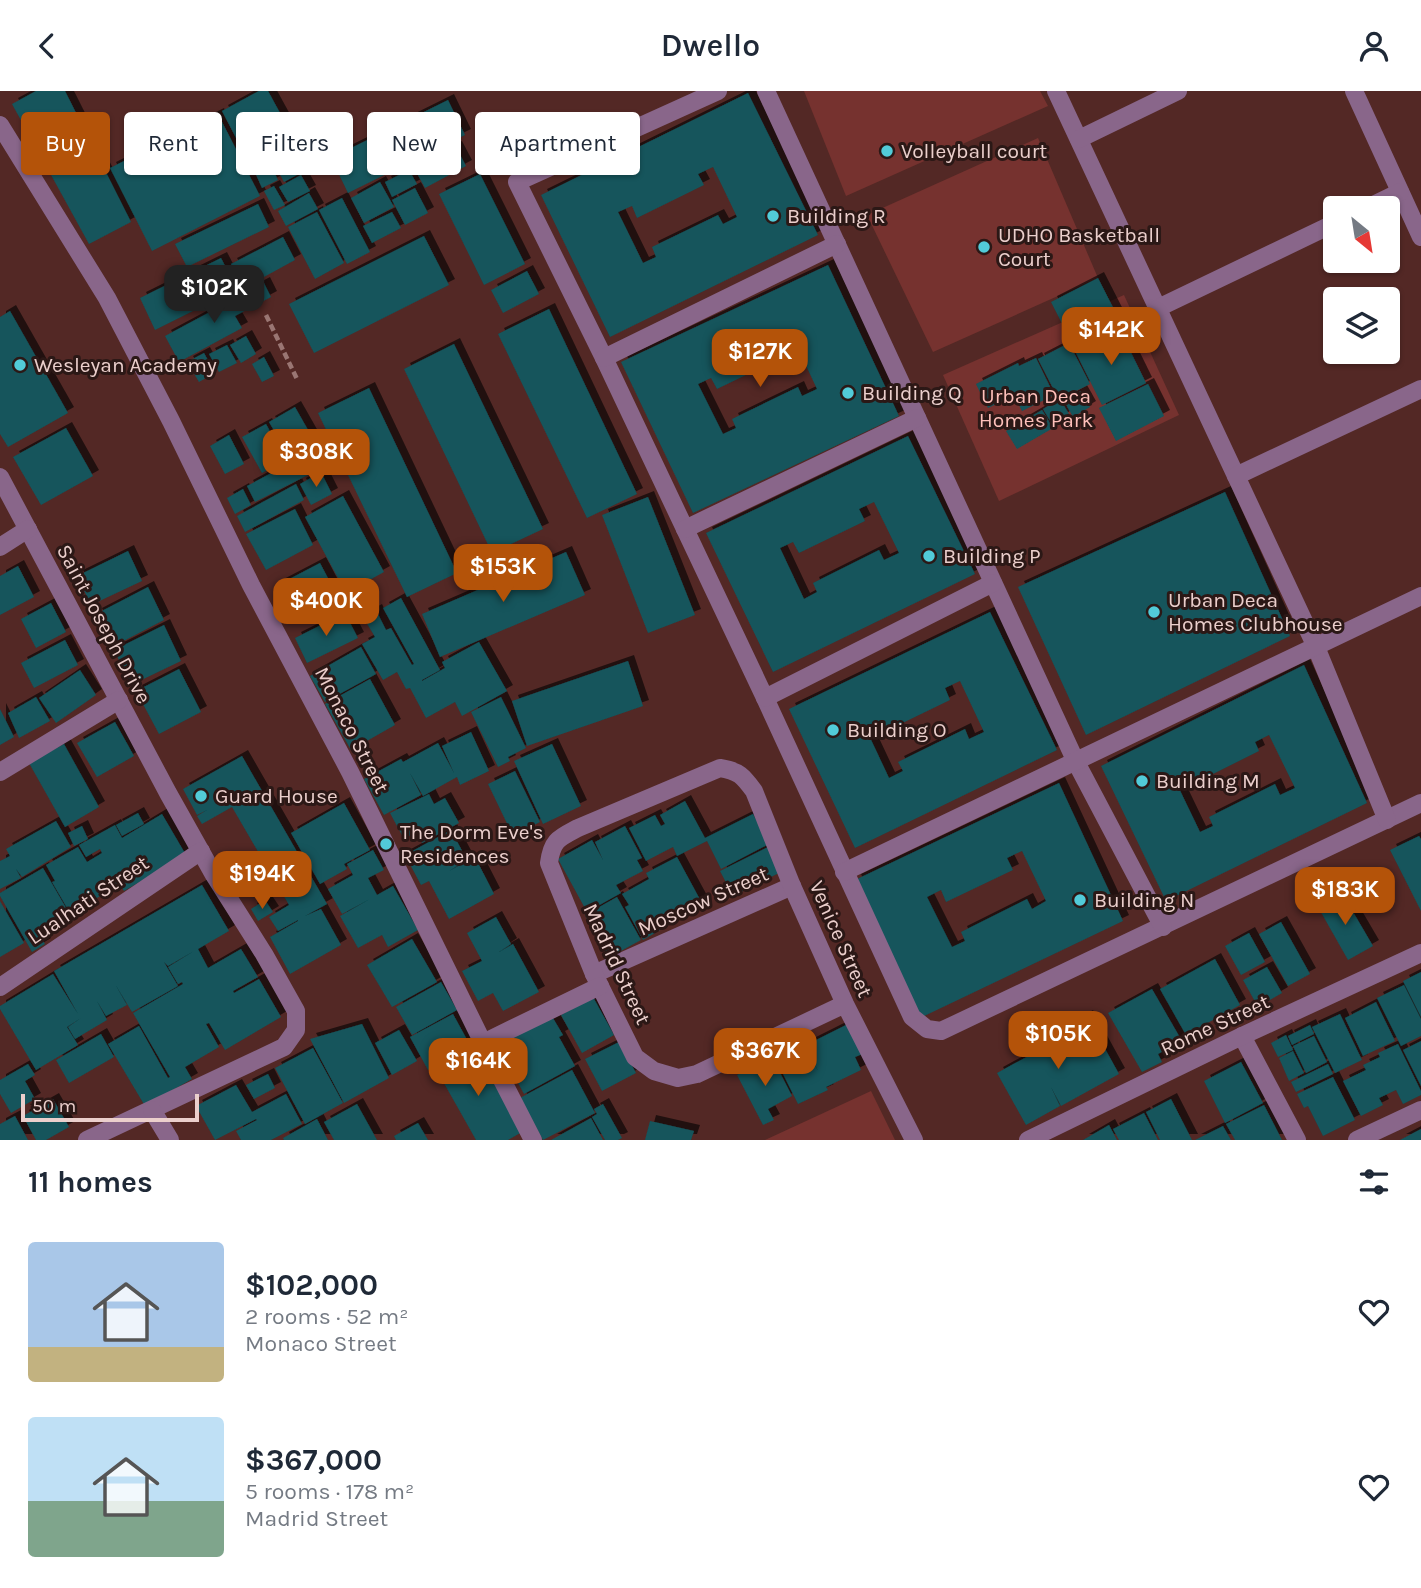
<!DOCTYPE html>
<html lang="en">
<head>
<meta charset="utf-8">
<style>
	:root { --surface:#fff; --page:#f6f6f7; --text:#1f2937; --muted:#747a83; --accent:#b45309 }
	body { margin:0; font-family:Karla,sans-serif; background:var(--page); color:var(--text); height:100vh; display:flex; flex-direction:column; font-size:26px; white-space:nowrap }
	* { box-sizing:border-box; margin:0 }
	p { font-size:23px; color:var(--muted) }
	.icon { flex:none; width:38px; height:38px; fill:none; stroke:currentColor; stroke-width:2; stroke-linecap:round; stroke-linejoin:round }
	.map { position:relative; height:1049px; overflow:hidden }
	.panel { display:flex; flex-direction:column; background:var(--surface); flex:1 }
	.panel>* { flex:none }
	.top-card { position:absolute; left:21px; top:21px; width:700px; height:63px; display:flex; gap:14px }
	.needle { width:46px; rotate:150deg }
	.fabs { position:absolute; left:1323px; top:105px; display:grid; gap:14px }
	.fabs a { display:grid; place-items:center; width:77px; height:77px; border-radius:7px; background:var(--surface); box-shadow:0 2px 5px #0004; font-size:35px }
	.scale { position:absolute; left:21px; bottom:18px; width:178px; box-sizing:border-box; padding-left:7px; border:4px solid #ebcfcc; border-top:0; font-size:19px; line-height:24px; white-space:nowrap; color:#ebcfcc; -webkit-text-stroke:5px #2b1816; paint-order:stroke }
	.price { position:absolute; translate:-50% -60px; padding:0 16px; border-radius:14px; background:var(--accent); color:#fff; font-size:23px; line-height:46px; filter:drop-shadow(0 2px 4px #0008) }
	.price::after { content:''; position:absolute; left:50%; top:42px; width:21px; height:16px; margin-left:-10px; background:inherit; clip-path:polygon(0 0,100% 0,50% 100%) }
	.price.current { background:#222; color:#fff }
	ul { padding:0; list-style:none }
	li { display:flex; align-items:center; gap:21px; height:175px; padding:0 28px }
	li span { display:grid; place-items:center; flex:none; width:196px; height:140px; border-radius:7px; color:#555 }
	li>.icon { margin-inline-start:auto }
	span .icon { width:84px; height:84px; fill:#fffc; stroke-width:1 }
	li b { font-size:30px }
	h2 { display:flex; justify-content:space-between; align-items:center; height:84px; padding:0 28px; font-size:30px }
	.pill { padding:0 24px; border-radius:7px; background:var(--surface); box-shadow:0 2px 5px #0004; font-size:24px; line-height:63px }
	.pill.current { background:var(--accent); color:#fff }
	header { display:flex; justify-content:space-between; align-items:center; height:91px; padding:0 28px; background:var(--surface); font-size:32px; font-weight:600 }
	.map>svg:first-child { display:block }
</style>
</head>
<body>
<header><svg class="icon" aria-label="back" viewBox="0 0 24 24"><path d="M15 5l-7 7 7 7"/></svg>Dwello<svg class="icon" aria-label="person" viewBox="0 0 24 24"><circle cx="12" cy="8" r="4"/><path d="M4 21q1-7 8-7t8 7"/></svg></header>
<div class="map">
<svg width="1421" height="1049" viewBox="0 0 1421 1049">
	<defs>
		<filter id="shadow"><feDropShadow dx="6" dy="-6" stdDeviation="0" flood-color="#0009"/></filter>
	</defs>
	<rect width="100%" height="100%" fill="#532825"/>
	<g fill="#76322f">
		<path d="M804,0H1040L1048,15L846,105Z"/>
		<path d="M1038,47L1098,187L933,261L867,124Z"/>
		<path d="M1124,204L1179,324L999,410L943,284Z"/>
		<path d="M871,1000L895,1049H765Z"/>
	</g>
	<g fill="#13555c" fill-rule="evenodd" filter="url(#shadow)">
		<path d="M36,0H65L131,131L89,153L12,13Z"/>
		<path d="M259,0H268L291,42L246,66L222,20Z"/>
		<path d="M748,2L818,144L610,246L541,104ZM713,76L737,126L723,133L718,124L652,156L656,166L643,172L618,121L632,115L637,127L704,94L698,83Z"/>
		<path d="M448,9L465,44L348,102L331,67Z"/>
		<path d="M218,23L260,105L152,160L110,77Z"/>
		<path d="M295,42L303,56L274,72L266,59Z"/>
		<path d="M456,56L466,75L425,97L414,77Z"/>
		<path d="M264,60L278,89L262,97L249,68Z"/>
		<path d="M297,64L306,79L284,91L276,76Z"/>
		<path d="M409,79L417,93L392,106L385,91Z"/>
		<path d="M480,83L525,173L484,194L439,103Z"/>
		<path d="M301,84L310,100L288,111L279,96Z"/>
		<path d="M380,91L394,116L364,132L351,107Z"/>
		<path d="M274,95L285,114L274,119L264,100Z"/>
		<path d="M415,97L428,122L405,134L392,109Z"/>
		<path d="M309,102L318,118L286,135L278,120Z"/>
		<path d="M342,107L370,161L347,173L319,119Z"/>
		<path d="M258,113L269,136L187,176L175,153Z"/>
		<path d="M317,121L344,172L315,188L288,136Z"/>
		<path d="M392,121L401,137L372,152L363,135Z"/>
		<path d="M424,145L449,194L314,262L289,213Z"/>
		<path d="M283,146L295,169L244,197L231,173Z"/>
		<path d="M221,167L237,198L155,239L140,207Z"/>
		<path d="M828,174L899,325L693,422L621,271ZM793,247L817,298L802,305L798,296L732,328L736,337L723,343L698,293L711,287L717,298L783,266L778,254Z"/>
		<path d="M527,180L539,203L503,222L491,199Z"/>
		<path d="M1098,187L1122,234L1075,258L1051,211Z"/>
		<path d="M264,192L271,206L235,225L242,237L179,271L165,245Z"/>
		<path d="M549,218L637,403L587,427L498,243Z"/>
		<path d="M10,220L68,322L8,356L0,343V226Z"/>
		<path d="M1119,237L1146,292L1102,314L1075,260Z"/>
		<path d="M246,245L256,263L241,272L230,254Z"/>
		<path d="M1069,252L1090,293L1060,308L1069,323L1052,333L1043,318L1060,308L1059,309L1038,268Z"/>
		<path d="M454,253L543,438L492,462L404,278Z"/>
		<path d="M227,254L237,272L219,281L209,263Z"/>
		<path d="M204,262L215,282L199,291L187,271Z"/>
		<path d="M264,266L274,285L262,291L252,273Z"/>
		<path d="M1036,267L1054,304L1022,320L1014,304L988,317L976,293L1018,272L1019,275Z"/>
		<path d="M1148,293L1164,325L1116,350L1099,317Z"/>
		<path d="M369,297L457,482L407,506L318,322Z"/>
		<path d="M1081,300L1090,316L1073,326L1064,310Z"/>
		<path d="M295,316L316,353L290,367L269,331Z"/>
		<path d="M1042,319L1053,337L1017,358L1006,340Z"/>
		<path d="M266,333L286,369L262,382L242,346Z"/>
		<path d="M66,337L93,385L41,414L13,366Z"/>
		<path d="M229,344L244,373L225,383L210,355Z"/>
		<path d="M908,345L975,483L773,581L706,442ZM874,411L899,462L884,469L879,459L813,492L817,501L804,508L780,457L793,451L799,462L865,430L859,418Z"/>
		<path d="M301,366L310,383L255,411L247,395Z"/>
		<path d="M321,381L332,403L311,414L300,393Z"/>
		<path d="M296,393L304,409L245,441L237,425Z"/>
		<path d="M243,398L251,414L235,423L227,407Z"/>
		<path d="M1225,401L1290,545L1086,644L1018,496Z"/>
		<path d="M343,405L384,481L346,502L305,426Z"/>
		<path d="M648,406L695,524L648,542L602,424Z"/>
		<path d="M295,418L313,454L266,479L246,443Z"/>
		<path d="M128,460L142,490L91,514L77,485Z"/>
		<path d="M566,461L585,504L440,566L422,523Z"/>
		<path d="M320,472L339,508L291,531L274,496Z"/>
		<path d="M18,475L34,506L0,524V485Z"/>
		<path d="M148,496L164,529L112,556L96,523Z"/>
		<path d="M401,507L440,579L422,589V590L445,577L442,571L479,551L507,600L462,625L455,611L426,627L410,597L406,598L397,581L383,589L362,553L375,546L363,526L376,519L386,539L391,537L412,574L414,573L383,517Z"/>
		<path d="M51,512L66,541L36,557L21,528Z"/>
		<path d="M990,521L1057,659L855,757L789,618ZM960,590L984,641L969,648L965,638L898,671L903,680L889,687L865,636L878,630L884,641L950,609L945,597Z"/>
		<path d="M345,522L358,547L307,572L295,547Z"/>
		<path d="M164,534L181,570L131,594L114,559Z"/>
		<path d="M65,549L78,574L34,597L21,572Z"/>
		<path d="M361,556L376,583L325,611L310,585Z"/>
		<path d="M628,570L643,615L527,655L512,610Z"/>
		<path d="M1304,574L1367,712L1166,810L1101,675ZM1269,644L1295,697L1280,704L1275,693L1209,726L1213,735L1200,741L1174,687L1187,681L1193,693L1259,660L1255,651Z"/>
		<path d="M179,578L201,621L159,643L136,600Z"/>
		<path d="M80,579L96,604L56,632L39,607Z"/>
		<path d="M370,588L395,634L351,659L325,613Z"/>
		<path d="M36,606L50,630L19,647L8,622Z"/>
		<path d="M501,606L526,657L508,666L510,670L498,676L471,621Z"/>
		<path d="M0,618L14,646L0,654Z"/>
		<path d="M115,631L134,665L97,686L77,652Z"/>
		<path d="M471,641L489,680L460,694L457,686L423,705L410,682L421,704L384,724L364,688L401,668L403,671L438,652L454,682L442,655Z"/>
		<path d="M64,653L99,716L65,736L29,672Z"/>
		<path d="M552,653L581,715L543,733L514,670Z"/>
		<path d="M242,665L327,813L305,825L321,818L341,854L290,883L270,846L298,830V829L278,840L269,826L289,814L232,716L202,733L197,725L207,719L197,724L183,698Z"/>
		<path d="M515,680L540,731L513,745L488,693Z"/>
		<path d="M1059,692L1123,830L920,927L855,789ZM1022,760L1046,810L1032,818L1027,808L961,841L965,850L952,856L927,806L941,799L946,811L1013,779L1007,767Z"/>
		<path d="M429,703L434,713L445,707L459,732L422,752L416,741L404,748L390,722Z"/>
		<path d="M685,710L705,747L753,723L769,753L721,778L707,750L677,765L673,756L646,770L629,737L655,724L661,735L665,733L660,724Z"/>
		<path d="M344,712L370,759L344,773L347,778L320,793L291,742Z"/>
		<path d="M138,722L144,733L122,745L116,734Z"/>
		<path d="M162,723L186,764L124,800L120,794L70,822L52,791L55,790L46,774L78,756L87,771L102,762L100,758L86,766L79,754L115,734L122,747Z"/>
		<path d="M56,730L71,756L22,786L16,778L21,787L0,798V770L10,765L6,758Z"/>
		<path d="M82,735L88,748L74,755L68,742Z"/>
		<path d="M625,735L642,767L637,769L643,780L616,794L621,802L587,821L558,768L592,749L603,769L595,751Z"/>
		<path d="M451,739L467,769L449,780L475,766L494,803L449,828L429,790L421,794L405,764Z"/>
		<path d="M1419,745L1421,748V820L1390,759Z"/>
		<path d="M768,756L781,781L733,805L720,780Z"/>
		<path d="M373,759L384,779L368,787L377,804L393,795L418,839L388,856L382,844L358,857L340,825L370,808L342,823L328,798L353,784L347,773Z"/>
		<path d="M677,766L703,814L643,849L625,816L629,814L622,803L649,788L646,782Z"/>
		<path d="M43,777L73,829L41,847L45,853L32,861L0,805V802Z"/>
		<path d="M202,794L229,840L198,858L208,877L241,858L258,886L233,900L234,902L259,888L281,926L225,959L209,932L206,933L219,956L185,976L192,988L145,1015L108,953L139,935L168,987L170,986L133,922L183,893L182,891L178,893L168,876L194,860L168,875L164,871L178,895L132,921L115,893L127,914L106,925L97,910L107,929L75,948L68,936L81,927L67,936L78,954L36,979L0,918V915L53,883L78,923L54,880Z"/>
		<path d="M1342,802L1373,855L1348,869L1318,816Z"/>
		<path d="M617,806L641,849L608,867L585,824Z"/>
		<path d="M265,809L273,821L258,830L251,818Z"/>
		<path d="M0,810L24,852L0,866Z"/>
		<path d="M496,826L511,853L499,861L513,853L539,901L503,920L493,902L478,910L462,880L482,870L467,842Z"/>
		<path d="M1281,831L1310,883L1288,895L1259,843Z"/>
		<path d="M1249,842L1265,871L1241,884L1225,855Z"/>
		<path d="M412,848L437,891L392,916L367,874Z"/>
		<path d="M1215,868L1240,914L1186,944L1160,898Z"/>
		<path d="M1267,876L1282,902L1258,916L1243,889Z"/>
		<path d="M1421,881V926L1403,890Z"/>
		<path d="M441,891L457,919L412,944L396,916Z"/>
		<path d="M1404,894L1421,928V945L1401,955L1377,907Z"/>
		<path d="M1152,898L1182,950L1158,963L1162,971L1142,981L1108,922Z"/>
		<path d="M593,906L614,944L582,962L561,924Z"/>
		<path d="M1376,911L1395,950L1363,965L1345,927Z"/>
		<path d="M550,922L563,944L559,946L575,975L524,1003L496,951Z"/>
		<path d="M453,923L471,956L428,979L410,946Z"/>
		<path d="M1340,923L1362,969L1335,982L1312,936Z"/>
		<path d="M1087,925L1119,983L1061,1015L1051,996L1060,1015L1026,1034L997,982L1032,963L1029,958Z"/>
		<path d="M850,932L865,962L855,966L861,979L826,996L828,999L798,1013L774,965L803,950L818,980L806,954Z"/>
		<path d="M362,933L389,987L344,1012L310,948Z"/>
		<path d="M1310,934L1314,943L1292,954L1288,945Z"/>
		<path d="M399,939L417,970L392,984L375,952Z"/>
		<path d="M101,943L114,966L69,992L56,969Z"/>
		<path d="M1286,944L1293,959L1278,966L1271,952Z"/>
		<path d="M1314,945L1327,971L1306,982L1293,955Z"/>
		<path d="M1421,950V995L1403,959Z"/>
		<path d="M619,951L636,982L602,1000L585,968Z"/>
		<path d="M1398,953L1421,1000V1004L1403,1013L1396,999L1379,1007L1383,1014L1361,1025L1343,990L1366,979L1363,974L1380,966L1378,962Z"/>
		<path d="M313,957L343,1012L305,1033L275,977Z"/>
		<path d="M474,957L522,1041L508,1049H476L436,978Z"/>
		<path d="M1293,960L1304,982L1289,990L1279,967Z"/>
		<path d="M772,966L792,1005L768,1018L774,1029L763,1034L737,984Z"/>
		<path d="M1241,971L1263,1012L1225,1032L1204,990Z"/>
		<path d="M28,973L35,984L25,990L35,1008L11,1022L0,1003V989Z"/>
		<path d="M1328,973L1333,983L1296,1001L1291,991Z"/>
		<path d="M572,979L595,1022L543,1049L520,1007Z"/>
		<path d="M268,983L275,997L254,1008L246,994Z"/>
		<path d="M1333,986L1355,1029L1323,1045L1308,1015L1304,1017L1297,1003Z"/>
		<path d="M236,994L252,1021L286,1003L302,1033L271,1049H241L236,1040L257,1029L256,1028L215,1049L196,1015Z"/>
		<path d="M53,1008L69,1036L46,1049H36L23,1025Z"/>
		<path d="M1171,1008L1192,1049H1160L1146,1021Z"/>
		<path d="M357,1013L377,1049H334L324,1031Z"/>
		<path d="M603,1013L622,1047L618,1049H605L592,1026L597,1023L594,1018Z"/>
		<path d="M1264,1014L1282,1049H1235L1226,1033Z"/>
		<path d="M1144,1022L1158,1049H1119L1113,1038Z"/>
		<path d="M15,1025L28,1049H0V1033Z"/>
		<path d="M591,1027L603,1049H551Z"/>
		<path d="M317,1028L328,1049H284L283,1047Z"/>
		<path d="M650,1030L694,1040L691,1049H645Z"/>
		<path d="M418,1032L428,1049H396L394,1045Z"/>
		<path d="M1109,1034L1117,1049H1083Z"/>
		<path d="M1223,1035L1231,1049H1195Z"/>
		<path d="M1421,1038V1049H1400Z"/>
	</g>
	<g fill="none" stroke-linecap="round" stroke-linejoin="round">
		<path stroke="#9a7673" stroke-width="4.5" stroke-dasharray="7 3.5" stroke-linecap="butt" d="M266,224L297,288"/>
		<g stroke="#89668a" stroke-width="18">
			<path d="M718,0L517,91L604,267L765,607L912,926L927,938L941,940L1421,712"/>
			<path d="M766,0L1076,671L1163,836"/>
			<path d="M1056,0L1316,556L1387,729"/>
			<path d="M1354,0L1421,146"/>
			<path d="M0,34L107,207L171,330L251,494L350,681L483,952L533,1049"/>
			<path d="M1079,48L1178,0"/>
			<path d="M1367,117L1400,101"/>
			<path d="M1158,217L1335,132"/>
			<path d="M604,267L837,153"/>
			<path d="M1236,385L1421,298"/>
			<path d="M0,386L168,702L214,784L264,863L296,920V939L284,956L87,1049"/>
			<path d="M685,438L917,327"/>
			<path d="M0,456L28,438"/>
			<path d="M765,607L993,492"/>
			<path d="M0,681L119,609"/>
			<path d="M844,781L1421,505"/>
			<path d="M594,883L792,795"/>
			<path d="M0,896L201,760"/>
			<path d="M845,913L697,983L678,987L654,980L635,966L594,883L549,772C552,749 559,747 578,737L720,677C739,680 743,685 754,700L792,795L845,913L914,1049"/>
			<path d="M1242,945L1297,1049"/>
			<path d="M483,952L600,895"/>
			<path d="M152,1019L170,1049"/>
			<path d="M1028,1049L1242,945L1421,862"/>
			<path d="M1357,1049L1421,1019"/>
		</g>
	</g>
	<g fill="#52cbd8" stroke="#2b1816" stroke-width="2.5">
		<circle cx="887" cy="60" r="7"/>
		<circle cx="773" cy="125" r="7"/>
		<circle cx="984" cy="156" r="7"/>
		<circle cx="20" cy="274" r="7"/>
		<circle cx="848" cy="302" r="7"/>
		<circle cx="929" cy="465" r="7"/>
		<circle cx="1154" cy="521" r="7"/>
		<circle cx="833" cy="639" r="7"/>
		<circle cx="1142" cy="690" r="7"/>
		<circle cx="201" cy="705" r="7"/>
		<circle cx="386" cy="753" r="7"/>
		<circle cx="1080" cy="809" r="7"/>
	</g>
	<g text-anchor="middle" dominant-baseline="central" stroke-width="6" stroke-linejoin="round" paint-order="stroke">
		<g font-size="21" fill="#ebcfcc" stroke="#2b1816" text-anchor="start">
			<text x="901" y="60">Volleyball court</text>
			<text x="787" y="125">Building R</text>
			<text x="998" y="144">UDHO Basketball<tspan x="998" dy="24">Court</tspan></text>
			<text x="34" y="274">Wesleyan Academy</text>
			<text x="862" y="302">Building Q</text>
			<text x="943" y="465">Building P</text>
			<text x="1168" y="509">Urban Deca<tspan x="1168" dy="24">Homes Clubhouse</tspan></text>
			<text x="847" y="639">Building O</text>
			<text x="1156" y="690">Building M</text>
			<text x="215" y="705">Guard House</text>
			<text x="400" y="741">The Dorm Eve's<tspan x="400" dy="24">Residences</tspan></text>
			<text x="1094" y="809">Building N</text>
		</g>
		<g font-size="21" fill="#fec0ba" stroke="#2b1816">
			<text x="1036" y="305">Urban Deca<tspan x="1036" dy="24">Homes Park</tspan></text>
		</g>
		<g font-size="21" fill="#ebcfcc" stroke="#2b1816">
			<text transform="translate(104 533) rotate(62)">Saint Joseph Drive</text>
			<text transform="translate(352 639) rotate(63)">Monaco Street</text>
			<text transform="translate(88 809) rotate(-34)">Lualhati Street</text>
			<text transform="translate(703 810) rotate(-24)">Moscow Street</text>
			<text transform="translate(841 848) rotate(66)">Venice Street</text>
			<text transform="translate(617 873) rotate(65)">Madrid Street</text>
			<text transform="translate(1215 934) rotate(-25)">Rome Street</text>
		</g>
	</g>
</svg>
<div class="fabs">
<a><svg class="needle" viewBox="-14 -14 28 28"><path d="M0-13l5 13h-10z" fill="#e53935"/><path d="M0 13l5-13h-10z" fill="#747a83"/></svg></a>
<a><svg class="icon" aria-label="layers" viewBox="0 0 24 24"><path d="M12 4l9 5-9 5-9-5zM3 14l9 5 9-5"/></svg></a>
</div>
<div class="scale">50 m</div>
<b class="price current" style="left:214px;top:234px">$102K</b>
<b class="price" style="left:1111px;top:276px">$142K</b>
<b class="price" style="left:760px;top:298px">$127K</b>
<b class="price" style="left:316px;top:398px">$308K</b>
<b class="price" style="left:503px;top:513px">$153K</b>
<b class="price" style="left:326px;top:547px">$400K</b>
<b class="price" style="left:262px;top:820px">$194K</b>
<b class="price" style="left:1345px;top:836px">$183K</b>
<b class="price" style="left:1058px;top:980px">$105K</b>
<b class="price" style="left:765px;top:997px">$367K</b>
<b class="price" style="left:478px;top:1007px">$164K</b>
<div class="top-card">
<a class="pill current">Buy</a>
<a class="pill">Rent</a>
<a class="pill">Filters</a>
<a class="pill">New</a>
<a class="pill">Apartment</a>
</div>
</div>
<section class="panel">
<h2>11 homes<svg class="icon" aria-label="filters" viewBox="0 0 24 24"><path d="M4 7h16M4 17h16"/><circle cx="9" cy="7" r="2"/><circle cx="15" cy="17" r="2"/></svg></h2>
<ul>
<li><span style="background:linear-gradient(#a9c7e8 75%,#c2b280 0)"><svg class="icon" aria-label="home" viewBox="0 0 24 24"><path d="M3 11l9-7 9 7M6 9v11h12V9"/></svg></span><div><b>$102,000</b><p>2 rooms · 52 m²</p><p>Monaco Street</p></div><svg class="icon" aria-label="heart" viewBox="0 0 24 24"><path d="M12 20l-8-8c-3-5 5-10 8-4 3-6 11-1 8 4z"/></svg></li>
<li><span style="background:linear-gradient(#bfe0f5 60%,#7fa58c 0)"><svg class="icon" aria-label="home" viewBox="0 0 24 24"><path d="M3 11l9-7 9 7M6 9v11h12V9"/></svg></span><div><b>$367,000</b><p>5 rooms · 178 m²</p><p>Madrid Street</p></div><svg class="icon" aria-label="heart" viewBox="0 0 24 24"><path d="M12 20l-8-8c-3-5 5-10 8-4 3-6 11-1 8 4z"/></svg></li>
</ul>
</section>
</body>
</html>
